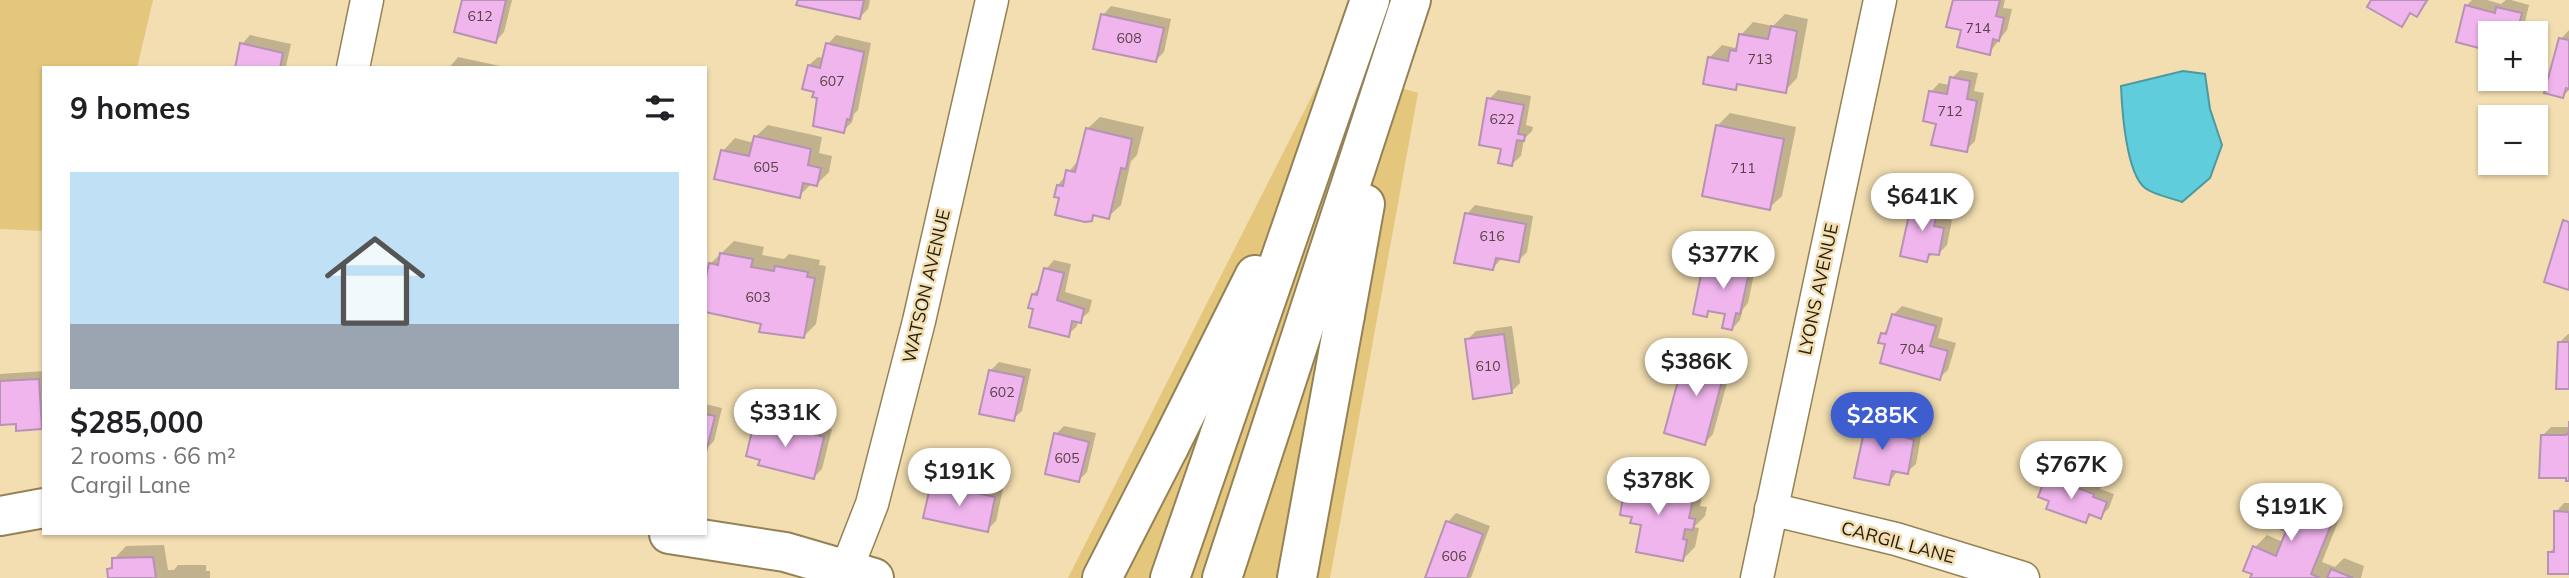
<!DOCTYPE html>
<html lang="en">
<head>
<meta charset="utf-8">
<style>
	:root { --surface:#fff; --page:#f6f6f6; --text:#202124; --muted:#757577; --line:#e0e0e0; --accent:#3e5dcf }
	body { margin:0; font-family:Mulish,sans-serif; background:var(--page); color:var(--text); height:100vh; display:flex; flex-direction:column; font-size:26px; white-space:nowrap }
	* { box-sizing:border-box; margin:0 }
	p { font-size:23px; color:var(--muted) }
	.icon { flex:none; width:38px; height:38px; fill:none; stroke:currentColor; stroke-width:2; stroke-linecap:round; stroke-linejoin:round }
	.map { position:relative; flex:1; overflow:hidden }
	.side { position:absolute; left:42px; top:66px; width:665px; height:469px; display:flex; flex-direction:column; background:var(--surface); border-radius:0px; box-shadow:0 2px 5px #0004 }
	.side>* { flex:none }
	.buttons { position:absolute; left:2478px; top:21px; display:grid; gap:14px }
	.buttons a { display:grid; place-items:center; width:70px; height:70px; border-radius:0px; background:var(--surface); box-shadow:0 2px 5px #0004; font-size:35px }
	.price { position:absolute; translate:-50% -60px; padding:0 16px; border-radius:24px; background:#fff; color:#222; font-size:23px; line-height:46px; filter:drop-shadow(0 2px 4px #0008) }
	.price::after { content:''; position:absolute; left:50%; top:42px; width:21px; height:16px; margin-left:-10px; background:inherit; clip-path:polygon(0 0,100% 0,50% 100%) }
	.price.active { background:var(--accent); color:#fff }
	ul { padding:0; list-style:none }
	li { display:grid; align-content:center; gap:14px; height:371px; padding:0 28px }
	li+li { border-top:2px solid var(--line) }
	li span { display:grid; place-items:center; height:217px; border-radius:0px; color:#555 }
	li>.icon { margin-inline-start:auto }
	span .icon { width:126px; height:126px; fill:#fffc; stroke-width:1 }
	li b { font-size:30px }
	h2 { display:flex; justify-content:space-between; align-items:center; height:84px; padding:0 28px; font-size:30px }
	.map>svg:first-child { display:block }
</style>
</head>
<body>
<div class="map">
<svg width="2569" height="578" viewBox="0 0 2569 578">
	<rect width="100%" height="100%" fill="#f2deb0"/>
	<g fill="#e4c67c">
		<path d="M0,0H153L137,68H44V231L0,229Z"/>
		<path d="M1327,66L1418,93L1330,578H1068Z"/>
	</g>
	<path fill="#60cddd" stroke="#4e989e" stroke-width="2" d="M2183,71L2205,74L2210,109L2222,145L2210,178L2182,202C2172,198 2154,195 2145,188C2126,173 2122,110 2121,86Z"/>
	<g fill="#0003">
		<path d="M463,0H512L504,32L496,41Z"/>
		<path d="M800,0H870L868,9L859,18Z"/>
		<path d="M1955,0H2005L2003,8L2012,9L2007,30L1989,53L1963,29Z"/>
		<path d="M2373,0H2429L2417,15L2412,12L2402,24Z"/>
		<path d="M2472,0H2487L2501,4L2506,0H2511L2529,5L2524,26L2517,33H2490V49L2458,41L2467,5Z"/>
		<path d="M1111,6L1171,19L1164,52L1156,60L1103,15Z"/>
		<path d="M1785,14L1808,19L1797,78L1785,91L1740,83L1735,88L1709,58L1722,45L1735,48L1739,43L1741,35L1753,22L1773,26Z"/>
		<path d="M2569,30V90L2563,96L2561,39Z"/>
		<path d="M250,35L291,44L286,66L288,68H236L242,44Z"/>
		<path d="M836,35L871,43L858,110L854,114L852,122L843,131L819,97L809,65L818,57L824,58L828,44Z"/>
		<path d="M458,57L500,66L499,68H449Z"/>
		<path d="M1960,70L1978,73L1974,91L1984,93L1975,141L1966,150L1931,92L1939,83L1950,85L1952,78Z"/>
		<path d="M1498,90L1531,96L1526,125L1533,127L1532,131L1524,139L1521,156L1512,164L1503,148L1489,99Z"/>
		<path d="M1730,113L1796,127L1782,196L1769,208L1717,126Z"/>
		<path d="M1100,117L1144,127L1137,155L1131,161L1121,205L1108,217L1096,214L1091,220L1061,197L1058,185L1080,158L1087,129Z"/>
		<path d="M768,125L822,137L819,153L832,156L829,172L816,185L812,183L799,196L723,151L735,138L754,143L755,137Z"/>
		<path d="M1922,193L1946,198L1942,217L1952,220L1947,245L1938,254L1933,253L1926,260L1914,202Z"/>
		<path d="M1475,205L1533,216L1527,252L1518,261L1502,258L1493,268L1467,214Z"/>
		<path d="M734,241L764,247L762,255L784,259L789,254L820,260L819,265L826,266L816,324L804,336L763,323L710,264Z"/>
		<path d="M1739,251L1758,255L1748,303L1743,309L1740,320L1732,329L1727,313L1711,310L1706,315L1704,266L1713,258L1730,261Z"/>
		<path d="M1054,260L1071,264L1065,292L1092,300L1089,312L1078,321L1077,326L1068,335L1035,308L1033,294L1041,286L1046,269Z"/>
		<path d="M1902,306L1943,318L1938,338L1956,343L1948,370L1939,378L1887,343L1883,334L1890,326L1893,315Z"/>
		<path d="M1512,326L1520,383L1511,392L1467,340L1476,331Z"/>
		<path d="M2568,334H2569V388L2559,343Z"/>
		<path d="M1696,343L1735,354L1713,434L1705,443L1687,352Z"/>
		<path d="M999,362L1031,369L1022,411L1013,419L990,371Z"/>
		<path d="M44,371V425L41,428L18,422L0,423V374Z"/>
		<path d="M1882,403L1896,405L1893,423L1922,431L1916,464L1907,472L1898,470L1889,483L1866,428L1871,423L1874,411Z"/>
		<path d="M705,404L722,408L714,441L705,450Z"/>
		<path d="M766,412L832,429L822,469L813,478L762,458L757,420Z"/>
		<path d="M1064,426L1096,433L1087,472L1079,480L1056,434Z"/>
		<path d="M2551,427H2569V478L2543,435Z"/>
		<path d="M1669,466L1685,469L1682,483L1704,487L1700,506L1707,507L1705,516L1694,527L1699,528L1695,547L1683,559L1634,516L1628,480L1640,468L1663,472Z"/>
		<path d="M2055,471L2066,475L2068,473L2102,485L2100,489L2114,494L2109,508L2101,516L2093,514L2085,521L2051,500L2046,480Z"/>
		<path d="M941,476L1003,489L996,521L987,530L932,484Z"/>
		<path d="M2286,484L2344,507L2322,562L2335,567L2344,558L2364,566L2361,578H2252L2255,547L2267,535L2283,542L2288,530L2274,497Z"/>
		<path d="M2564,503H2569V573L2550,552L2555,547L2556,512Z"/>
		<path d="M1456,513L1490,526L1471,578H1427L1448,522Z"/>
		<path d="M164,545L168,570H174L178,565H206V571H210V578H109V569L114,564V559L126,546Z"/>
	</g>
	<g fill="#f1b5ee" stroke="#b692b4" stroke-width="2">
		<path d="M462,0H506L496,43L454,32Z"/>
		<path d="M798,0H864L860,19L796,5Z"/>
		<path d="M1953,0H2000L1996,16L2004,18L1999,41L1993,39L1990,55L1957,47L1961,30L1946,27Z"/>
		<path d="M2371,0H2427L2417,17L2410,13L2402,27L2367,7Z"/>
		<path d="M2465,5L2495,13L2496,7L2522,13L2517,33H2490V51L2456,42Z"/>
		<path d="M1101,14L1164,28L1156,62L1093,49Z"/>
		<path d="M1771,26L1797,31L1786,93L1737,84L1736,90L1703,84L1708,57L1728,61L1730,50L1736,51L1739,34L1768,39Z"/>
		<path d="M2559,38L2569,40V89L2566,88L2563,98L2544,93Z"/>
		<path d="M240,43L283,53L280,68H235Z"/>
		<path d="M826,43L864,52L850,120L847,119L844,133L813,126L817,98L812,97L814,92L802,89L808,65L820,68Z"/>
		<path d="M1950,77L1970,81L1967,99L1977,101L1967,152L1931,145L1936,124L1923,121L1929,91L1947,94Z"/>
		<path d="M1487,98L1524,105L1518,134L1525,135L1524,141L1517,140L1512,166L1498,163L1501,149L1479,145Z"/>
		<path d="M1716,125L1784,139L1770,210L1702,196Z"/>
		<path d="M1086,128L1132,139L1126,169L1121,168L1109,219L1093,215L1092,221L1085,222L1055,215L1059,198L1054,197L1057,185L1063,186L1066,170L1075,172Z"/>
		<path d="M754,136L811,149L808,165L821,168L817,186L803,183L800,198L714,179L721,150L749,156Z"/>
		<path d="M1912,201L1939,206L1934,226L1944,228L1939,255L1929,254L1927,262L1900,256Z"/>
		<path d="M1465,213L1526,224L1519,262L1496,258L1493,270L1454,263Z"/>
		<path d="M2563,220L2569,222V290L2544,282Z"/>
		<path d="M720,253L753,259L751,267L774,271L775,266L808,272L807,277L815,278L804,338L759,332L761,324L705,312V282L709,263L718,265Z"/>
		<path d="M1729,258L1751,263L1740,314L1736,313L1732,330L1722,328L1725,314L1708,311L1707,317L1693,314L1703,265L1727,271Z"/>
		<path d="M1044,268L1064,273L1057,300L1084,309L1081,323L1072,321L1069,337L1029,327L1033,309L1028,308L1032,294L1037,295Z"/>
		<path d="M1892,314L1936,326L1930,346L1948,351L1940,380L1880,363L1885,344L1878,343L1881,333L1886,334Z"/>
		<path d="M1504,334L1512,393L1473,399L1465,339Z"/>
		<path d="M2558,342H2569V389H2556Z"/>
		<path d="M1686,351L1727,362L1705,445L1664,433Z"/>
		<path d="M989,370L1024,377L1014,421L979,414Z"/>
		<path d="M39,379L42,429L16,431V424L0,425V381Z"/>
		<path d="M1872,410L1888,413L1885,431L1914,440L1908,474L1892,471L1889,485L1854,478L1865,427L1868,428Z"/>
		<path d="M705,414L715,416L706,452H705Z"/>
		<path d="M755,419L824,437L814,479L758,465L760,460L746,456Z"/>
		<path d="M2569,421V481H2566V478H2539L2541,435H2566L2569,433Z"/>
		<path d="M1054,433L1089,442L1079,482L1045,474Z"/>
		<path d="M1655,477L1674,481L1671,495L1693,499L1689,518L1695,519L1693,530L1685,529L1683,539L1687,540L1683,561L1636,552L1641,525L1630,523L1632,517L1620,515L1626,479L1654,484Z"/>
		<path d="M2045,479L2057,483L2058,481L2094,494L2093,497L2107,502L2101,519L2089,514L2086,523L2046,509L2049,501L2038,497Z"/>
		<path d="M931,483L995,497L988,532L923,518Z"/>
		<path d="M2273,496L2333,520L2311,574L2320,578H2250L2252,574L2243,571L2253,546L2276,556L2286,531L2262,521Z"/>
		<path d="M2554,511L2569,512V574H2548V552H2554Z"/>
		<path d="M1446,521L1483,534L1467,578H1425Z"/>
		<path d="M153,557L156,578H108L107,569L112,568V558Z"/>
		<path d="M2331,569L2353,578H2327Z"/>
	</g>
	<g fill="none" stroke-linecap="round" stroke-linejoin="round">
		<defs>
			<g id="street">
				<path d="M353,68L367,0"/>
				<path d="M1771,509L1896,539L2023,578"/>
				<path d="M847,568L872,504L919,321L992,0"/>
				<path d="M1757,578L1880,0"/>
			</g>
			<g id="secondary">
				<path d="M0,516L44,508"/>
				<path d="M669,534L785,552L874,578"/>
				<path d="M1102,578L1169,447"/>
				<path d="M1297,578L1345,315"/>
			</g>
			<g id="highway">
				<path d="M1345,315L1365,204"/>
				<path d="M1169,447L1255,275"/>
				<path d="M1170,578L1370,0"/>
				<path d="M1222,578L1411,0"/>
			</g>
		</defs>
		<use href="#street" stroke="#948257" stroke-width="35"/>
		<use href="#secondary" stroke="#948257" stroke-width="42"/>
		<use href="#highway" stroke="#948257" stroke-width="42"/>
		<use href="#street" stroke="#fff" stroke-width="32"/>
		<use href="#secondary" stroke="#fff" stroke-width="38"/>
		<use href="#highway" stroke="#fff" stroke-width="38"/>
	</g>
	<g text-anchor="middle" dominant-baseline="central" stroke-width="5" stroke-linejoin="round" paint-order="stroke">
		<g font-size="14" fill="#564243">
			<text x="480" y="16">612</text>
			<text x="1978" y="28">714</text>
			<text x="1129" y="38">608</text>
			<text x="1760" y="59">713</text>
			<text x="832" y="81">607</text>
			<text x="1950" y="111">712</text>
			<text x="1502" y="119">622</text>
			<text x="766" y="167">605</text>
			<text x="1743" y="168">711</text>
			<text x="1492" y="236">616</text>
			<text x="758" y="297">603</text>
			<text x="1912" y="349">704</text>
			<text x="1488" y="366">610</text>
			<text x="1002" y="392">602</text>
			<text x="1067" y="458">605</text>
			<text x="1454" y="556">606</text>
		</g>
		<g font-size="18" fill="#231c0a" stroke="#f2deb0">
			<text transform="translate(926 286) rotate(-77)">WATSON AVENUE</text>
			<text transform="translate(1818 289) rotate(-78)">LYONS AVENUE</text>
			<text transform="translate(1898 542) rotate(15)">CARGIL LANE</text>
		</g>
	</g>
</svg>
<div class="buttons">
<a>+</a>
<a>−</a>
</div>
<b class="price" style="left:1922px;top:233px">$641K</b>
<b class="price" style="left:1723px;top:291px">$377K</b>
<b class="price" style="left:1696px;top:398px">$386K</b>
<b class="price" style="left:785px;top:449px">$331K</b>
<b class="price active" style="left:1882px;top:452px">$285K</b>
<b class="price" style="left:2071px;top:501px">$767K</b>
<b class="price" style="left:959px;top:508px">$191K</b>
<b class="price" style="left:1658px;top:517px">$378K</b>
<b class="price" style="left:2291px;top:543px">$191K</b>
<section class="side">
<h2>9 homes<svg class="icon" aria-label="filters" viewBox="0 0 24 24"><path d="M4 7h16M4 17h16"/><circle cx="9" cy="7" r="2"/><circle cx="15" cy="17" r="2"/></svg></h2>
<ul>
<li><span style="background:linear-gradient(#bfe0f5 70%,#9aa5b1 0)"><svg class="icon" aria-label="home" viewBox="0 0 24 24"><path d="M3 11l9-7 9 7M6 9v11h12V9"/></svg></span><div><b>$285,000</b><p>2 rooms · 66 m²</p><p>Cargil Lane</p></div></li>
</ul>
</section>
</div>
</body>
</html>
